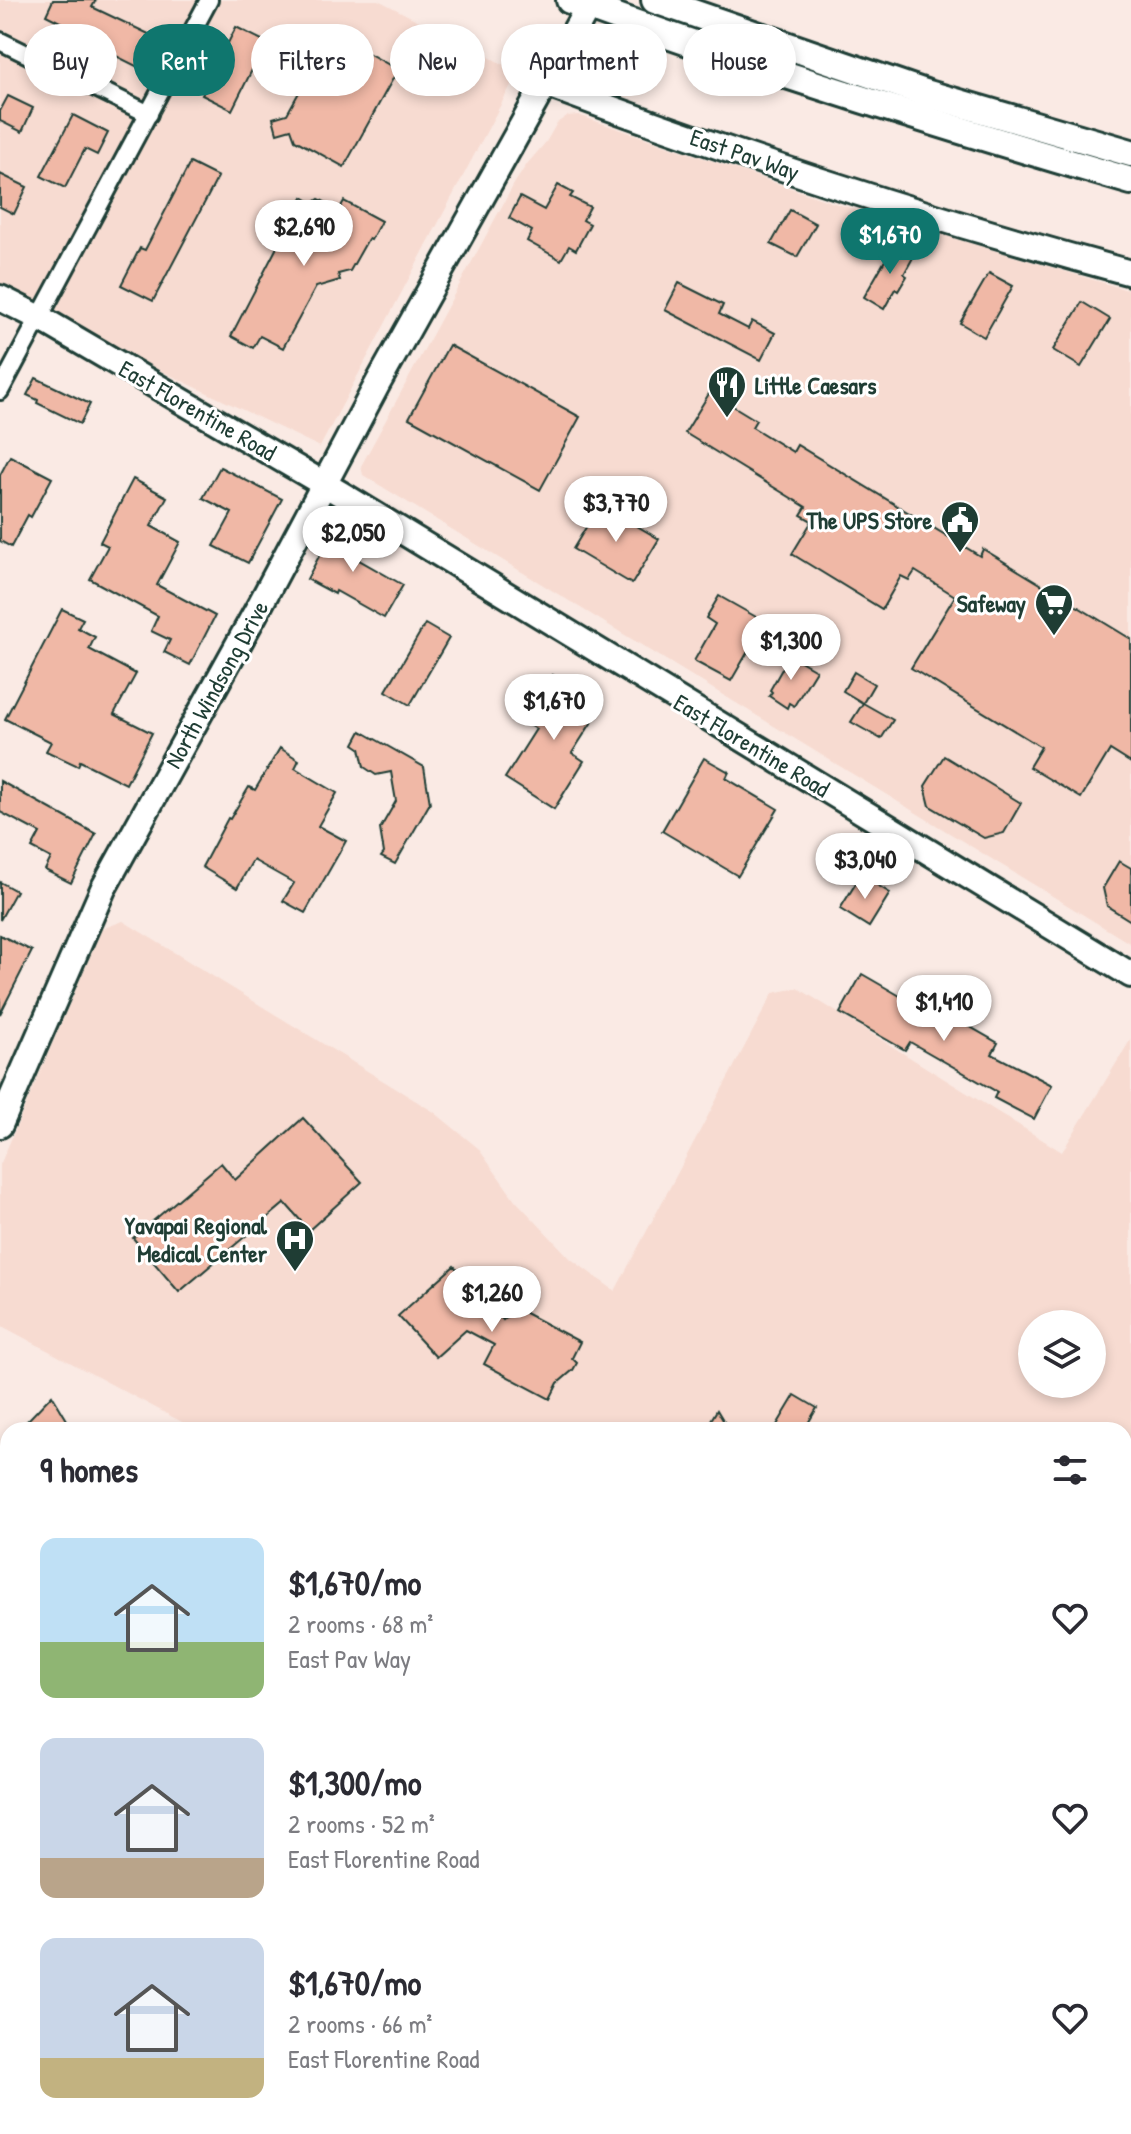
<!DOCTYPE html>
<html lang="en">
<head>
<meta charset="utf-8">
<style>
	:root { --surface:#fff; --page:#f2f2f3; --text:#2b2b33; --muted:#7c7c81; --accent:#0f766e }
	body { margin:0; font-family:"Patrick Hand",sans-serif; background:var(--page); color:var(--text); height:100vh; display:flex; flex-direction:column; font-size:30px; white-space:nowrap }
	* { box-sizing:border-box; margin:0 }
	p { font-size:26px; color:var(--muted) }
	.icon { flex:none; width:44px; height:44px; fill:none; stroke:currentColor; stroke-width:2; stroke-linecap:round; stroke-linejoin:round }
	.map { position:relative; flex:1; overflow:hidden }
	.sheet { position:absolute; left:0px; top:1422px; width:1132px; height:712px; display:flex; flex-direction:column; background:var(--surface); border-radius:24px 24px 0 0; box-shadow:0 4px 12px #0003 }
	.sheet>* { flex:none }
	.banner { position:absolute; left:24px; top:24px; width:1084px; height:72px; display:flex; gap:16px }
	.fabs { position:absolute; left:1018px; top:1310px; display:grid; gap:16px }
	.fabs a { display:grid; place-items:center; width:88px; height:88px; border-radius:50%; background:var(--surface); box-shadow:0 4px 12px #0003; font-size:40px }
	.price { position:absolute; translate:-50% -68px; padding:0 18px; border-radius:28px; background:#fff; color:#222; font-size:26px; line-height:52px; filter:drop-shadow(0 2px 4px #0008) }
	.price::after { content:''; position:absolute; left:50%; top:48px; width:24px; height:18px; margin-left:-12px; background:inherit; clip-path:polygon(0 0,100% 0,50% 100%) }
	.price.selected { background:var(--accent); color:#fff }
	ul { padding:0; list-style:none }
	li { display:flex; align-items:center; gap:24px; height:200px; padding:0 40px }
	li span { display:grid; place-items:center; flex:none; width:224px; height:160px; border-radius:16px; color:#555 }
	li>.icon { margin-inline-start:auto }
	span .icon { width:96px; height:96px; fill:#fffc; stroke-width:1 }
	li b { font-size:34px }
	h2 { display:flex; justify-content:space-between; align-items:center; height:96px; padding:0 40px; font-size:34px }
	.tag { padding:0 28px; border-radius:36px; background:var(--surface); box-shadow:0 4px 12px #0003; font-size:28px; line-height:72px }
	.tag.selected { background:var(--accent); color:#fff }
	.map>svg:first-child { display:block }
</style>
</head>
<body>
<div class="map">
<svg width="1131" height="2134" viewBox="0 0 1131 2134">
	<rect width="100%" height="100%" fill="#faeae4"/>
	<filter id="ink" filterUnits="userSpaceOnUse"><feTurbulence type="fractalNoise" baseFrequency=".0125" numOctaves="2"/><feDisplacementMap in="SourceGraphic" scale="16" xChannelSelector="R" yChannelSelector="G"/><feConvolveMatrix kernelMatrix="1 2 1 2 8 2 1 2 1" color-interpolation-filters="sRGB"/></filter>
	<g filter="url(#ink)">
		<g fill="#f7dbd1" fill-rule="evenodd">
			<path d="M0,0H290L297,3L311,0H378L518,72L320,447L145,363L0,289Z"/>
			<path d="M578,115L831,202L1131,291V944L363,475L361,466L514,184L527,164L546,142L557,123L567,116Z"/>
			<path d="M123,921L434,1112L478,1148L515,1200L571,1259L615,1291L773,993L798,988L1062,1152L1131,1039V1629L1124,1642V1430H197L0,1325V1165L102,929ZM1032,1324H1092V1384H1032Z"/>
		</g>
		<g fill="#f0b8a6" stroke="#1f3d34" stroke-width="2">
			<path d="M53,0H96L92,7L153,36L138,67L88,42L90,37L46,15Z"/>
			<path d="M236,27L266,42L232,110L202,95Z"/>
			<path d="M332,33L391,66L395,75L344,167L295,140L291,129L277,133L273,118L287,114Z"/>
			<path d="M8,96L33,108L22,132L0,121V111Z"/>
			<path d="M73,115L108,133L97,155L85,149L65,188L41,176Z"/>
			<path d="M190,163L218,177L153,301L121,285L140,248L145,250Z"/>
			<path d="M0,174L27,187L14,214L0,207Z"/>
			<path d="M558,185L573,193L570,197L590,207L583,220L590,224L576,250L569,246L561,260L527,241L532,231L509,218L520,197L544,210Z"/>
			<path d="M303,197L313,203L319,199L339,210L344,201L381,221L371,240L368,239L350,271L338,274L340,280L316,287L283,348L260,336L253,348L231,336Z"/>
			<path d="M790,210L816,224L797,257L771,244Z"/>
			<path d="M895,243L915,254L904,274L907,276L898,291L895,289L884,309L864,297Z"/>
			<path d="M989,273L1013,286L984,337L960,323Z"/>
			<path d="M679,283L723,305L719,314L748,329L752,321L775,333L761,360L665,310Z"/>
			<path d="M1082,302L1110,319L1081,367L1053,350Z"/>
			<path d="M449,345L580,417L540,490L409,418Z"/>
			<path d="M36,378L90,404L80,424L37,403L38,400L27,395Z"/>
			<path d="M710,392L756,420L752,427L793,452L797,445L980,556L983,549L1131,639V763L1110,750L1081,798L1029,767L1041,747L911,668L955,596L915,571L909,580L901,576L882,609L792,554L812,521L801,515L806,507L685,433Z"/>
			<path d="M10,456L52,478L31,517L28,515L11,547L0,541V475Z"/>
			<path d="M220,467L282,499L248,563L214,546L232,513L203,498Z"/>
			<path d="M133,479L167,497L151,526L180,542L157,585L215,616L190,665L164,652L170,640L151,631L158,616L90,579L108,546L100,542Z"/>
			<path d="M600,504L659,539L632,584L573,549Z"/>
			<path d="M336,524L363,539L354,557L403,585L384,618L336,591L335,594L307,579Z"/>
			<path d="M719,596L765,622L731,681L694,661L715,624L706,618Z"/>
			<path d="M62,609L83,619L78,628L95,637L89,649L136,674L114,714L152,733L126,784L80,761L78,766L46,751L51,742L5,719Z"/>
			<path d="M425,624L449,638L410,705L386,691Z"/>
			<path d="M790,655L816,670L794,706L789,703L787,708L769,696L772,692L770,690Z"/>
			<path d="M854,672L874,684L863,703L843,691Z"/>
			<path d="M553,675L602,706L572,753L584,761L554,809L505,778L536,729L524,721Z"/>
			<path d="M863,703L893,720L881,739L851,722Z"/>
			<path d="M361,731L424,767L430,803L395,864L381,857L384,853L380,829L396,801L391,772L376,775L364,767L360,748L354,744Z"/>
			<path d="M280,748L299,760L295,768L337,793L318,826L346,841L305,913L283,901L294,883L253,860L237,888L202,867L228,818L230,819L249,787L255,790Z"/>
			<path d="M944,756L1021,803L1004,833L984,838L930,806L925,786Z"/>
			<path d="M704,758L729,772L726,778L778,809L738,876L662,831Z"/>
			<path d="M0,781L96,834L71,883L45,870L51,858L32,848L40,833L0,812Z"/>
			<path d="M1119,861L1131,868V921L1107,906L1103,888Z"/>
			<path d="M861,875L890,893L869,927L840,909Z"/>
			<path d="M0,882L16,891L0,920Z"/>
			<path d="M0,935L32,951L0,1014Z"/>
			<path d="M862,974L933,1015L937,1008L998,1043L992,1054L1052,1085L1034,1119L994,1098L997,1092L910,1042L905,1050L840,1013Z"/>
			<path d="M303,1118L362,1182L309,1230L285,1203L179,1292L133,1238L221,1163L235,1180Z"/>
			<path d="M454,1266L503,1320L516,1308L580,1342L572,1358L577,1363L573,1370L558,1383L550,1399L484,1364L494,1345L466,1330L436,1357L398,1316Z"/>
			<path d="M52,1395L73,1430H33L27,1421Z"/>
			<path d="M795,1395L817,1408L804,1430H774Z"/>
			<path d="M717,1410L729,1430H705Z"/>
		</g>
		<g fill="none" stroke-linecap="round" stroke-linejoin="round">
			<defs>
				<g id="street">
					<path d="M0,41L149,114"/>
					<path d="M0,391L209,0"/>
				</g>
				<g id="secondary">
					<path d="M545,84C737,156 933,220 1131,273"/>
					<path d="M0,298L40,318L341,494L1131,975"/>
					<path d="M0,1125L103,889L261,603L378,383L592,0"/>
				</g>
				<g id="primary">
					<path d="M570,0C755,68 942,126 1131,181"/>
					<path d="M655,0L925,93L1131,153"/>
				</g>
			</defs>
			<use href="#street" stroke="#1f3d34" stroke-width="22"/>
			<use href="#secondary" stroke="#1f3d34" stroke-width="30"/>
			<use href="#primary" stroke="#1f3d34" stroke-width="32"/>
			<use href="#street" stroke="#fff" stroke-width="16"/>
			<use href="#secondary" stroke="#fff" stroke-width="24"/>
			<use href="#primary" stroke="#fff" stroke-width="26"/>
		</g>
	</g>
	<defs>
		<symbol id="restaurant-pin" viewBox="-11 -11 22 30"><path d="M0 17L-7.5 6A9.5 9.5 0 1 1 7.5 6Z" fill="#1f3d34" stroke="#fff"/><path d="M-5-6h1v4h1v-4h1v4h1v-4h1v5L-1.5 .5V6h-2V.5L-5-1ZM5-6V6H3V1.5H1.5Q1.5-4 5-6Z" fill="#fff"/></symbol>
		<symbol id="civic-pin" viewBox="-11 -11 22 30"><path d="M0 17L-7.5 6A9.5 9.5 0 1 1 7.5 6Z" fill="#1f3d34" stroke="#fff"/><path d="M-.6-6.5H3V-4.5H.6V-3L4-1V1h2V6H-6V1h2V-1L-.6-3ZM-1.2 2.5V6h2.4V2.5Z" fill="#fff"/></symbol>
		<symbol id="supermarket-pin" viewBox="-11 -11 22 30"><path d="M0 17L-7.5 6A9.5 9.5 0 1 1 7.5 6Z" fill="#1f3d34" stroke="#fff"/><path d="M-6-5.5h2.5l.6 2H6L4.5 2H-2.5L-4.4-4H-6ZM-1.5 3.2a1.3 1.3 0 1 0 .1 0ZM3 3.2a1.3 1.3 0 1 0 .1 0Z" fill="#fff"/></symbol>
		<symbol id="hospital-pin" viewBox="-11 -11 22 30"><path d="M0 17L-7.5 6A9.5 9.5 0 1 1 7.5 6Z" fill="#1f3d34" stroke="#fff"/><path d="M-5-5h3v3.5h4V-5h3V5h-3V1.5h-4V5h-3Z" fill="#fff"/></symbol>
	</defs>
	<g fill-rule="evenodd">
		<use href="#restaurant-pin" x="705" y="363" width="44" height="60"/>
		<use href="#civic-pin" x="938" y="498" width="44" height="60"/>
		<use href="#supermarket-pin" x="1032" y="581" width="44" height="60"/>
		<use href="#hospital-pin" x="273" y="1217" width="44" height="60"/>
	</g>
	<g text-anchor="middle" dominant-baseline="central" stroke-width="6" stroke-linejoin="round" paint-order="stroke">
		<g font-size="24" fill="#1f3d34" stroke="#fff">
			<text transform="translate(745 154) rotate(19)">East Pav Way</text>
			<text transform="translate(198 410) rotate(30)">East Florentine Road</text>
			<text transform="translate(216 684) rotate(-61)">North Windsong Drive</text>
			<text transform="translate(752 745) rotate(31)">East Florentine Road</text>
		</g>
		<g font-size="24" font-weight="bold" fill="#1f3d34" stroke="#fff" text-anchor="end">
			<text x="755" y="385" text-anchor="start">Little Caesars</text>
			<text x="932" y="520">The UPS Store</text>
			<text x="1026" y="603">Safeway</text>
			<text x="267" y="1225">Yavapai Regional<tspan x="267" dy="28">Medical Center</tspan></text>
		</g>
	</g>
</svg>
<div class="fabs">
<a><svg class="icon" aria-label="layers" viewBox="0 0 24 24"><path d="M12 4l9 5-9 5-9-5zM3 14l9 5 9-5"/></svg></a>
</div>
<b class="price" style="left:304px;top:268px">$2,690</b>
<b class="price selected" style="left:890px;top:276px">$1,670</b>
<b class="price" style="left:616px;top:544px">$3,770</b>
<b class="price" style="left:353px;top:574px">$2,050</b>
<b class="price" style="left:791px;top:682px">$1,300</b>
<b class="price" style="left:554px;top:742px">$1,670</b>
<b class="price" style="left:865px;top:901px">$3,040</b>
<b class="price" style="left:944px;top:1043px">$1,410</b>
<b class="price" style="left:492px;top:1334px">$1,260</b>
<div class="banner">
<a class="tag">Buy</a>
<a class="tag selected">Rent</a>
<a class="tag">Filters</a>
<a class="tag">New</a>
<a class="tag">Apartment</a>
<a class="tag">House</a>
</div>
<section class="sheet">
<h2>9 homes<svg class="icon" aria-label="filters" viewBox="0 0 24 24"><path d="M4 7h16M4 17h16"/><circle cx="9" cy="7" r="2"/><circle cx="15" cy="17" r="2"/></svg></h2>
<ul>
<li><span style="background:linear-gradient(#bfe0f5 65%,#8fb573 0)"><svg class="icon" aria-label="home" viewBox="0 0 24 24"><path d="M3 11l9-7 9 7M6 9v11h12V9"/></svg></span><div><b>$1,670/mo</b><p>2 rooms · 68 m²</p><p>East Pav Way</p></div><svg class="icon" aria-label="heart" viewBox="0 0 24 24"><path d="M12 20l-8-8c-3-5 5-10 8-4 3-6 11-1 8 4z"/></svg></li>
<li><span style="background:linear-gradient(#c9d6e8 75%,#b9a48a 0)"><svg class="icon" aria-label="home" viewBox="0 0 24 24"><path d="M3 11l9-7 9 7M6 9v11h12V9"/></svg></span><div><b>$1,300/mo</b><p>2 rooms · 52 m²</p><p>East Florentine Road</p></div><svg class="icon" aria-label="heart" viewBox="0 0 24 24"><path d="M12 20l-8-8c-3-5 5-10 8-4 3-6 11-1 8 4z"/></svg></li>
<li><span style="background:linear-gradient(#c9d6e8 75%,#c2b280 0)"><svg class="icon" aria-label="home" viewBox="0 0 24 24"><path d="M3 11l9-7 9 7M6 9v11h12V9"/></svg></span><div><b>$1,670/mo</b><p>2 rooms · 66 m²</p><p>East Florentine Road</p></div><svg class="icon" aria-label="heart" viewBox="0 0 24 24"><path d="M12 20l-8-8c-3-5 5-10 8-4 3-6 11-1 8 4z"/></svg></li>
</ul>
</section>
</div>
</body>
</html>
